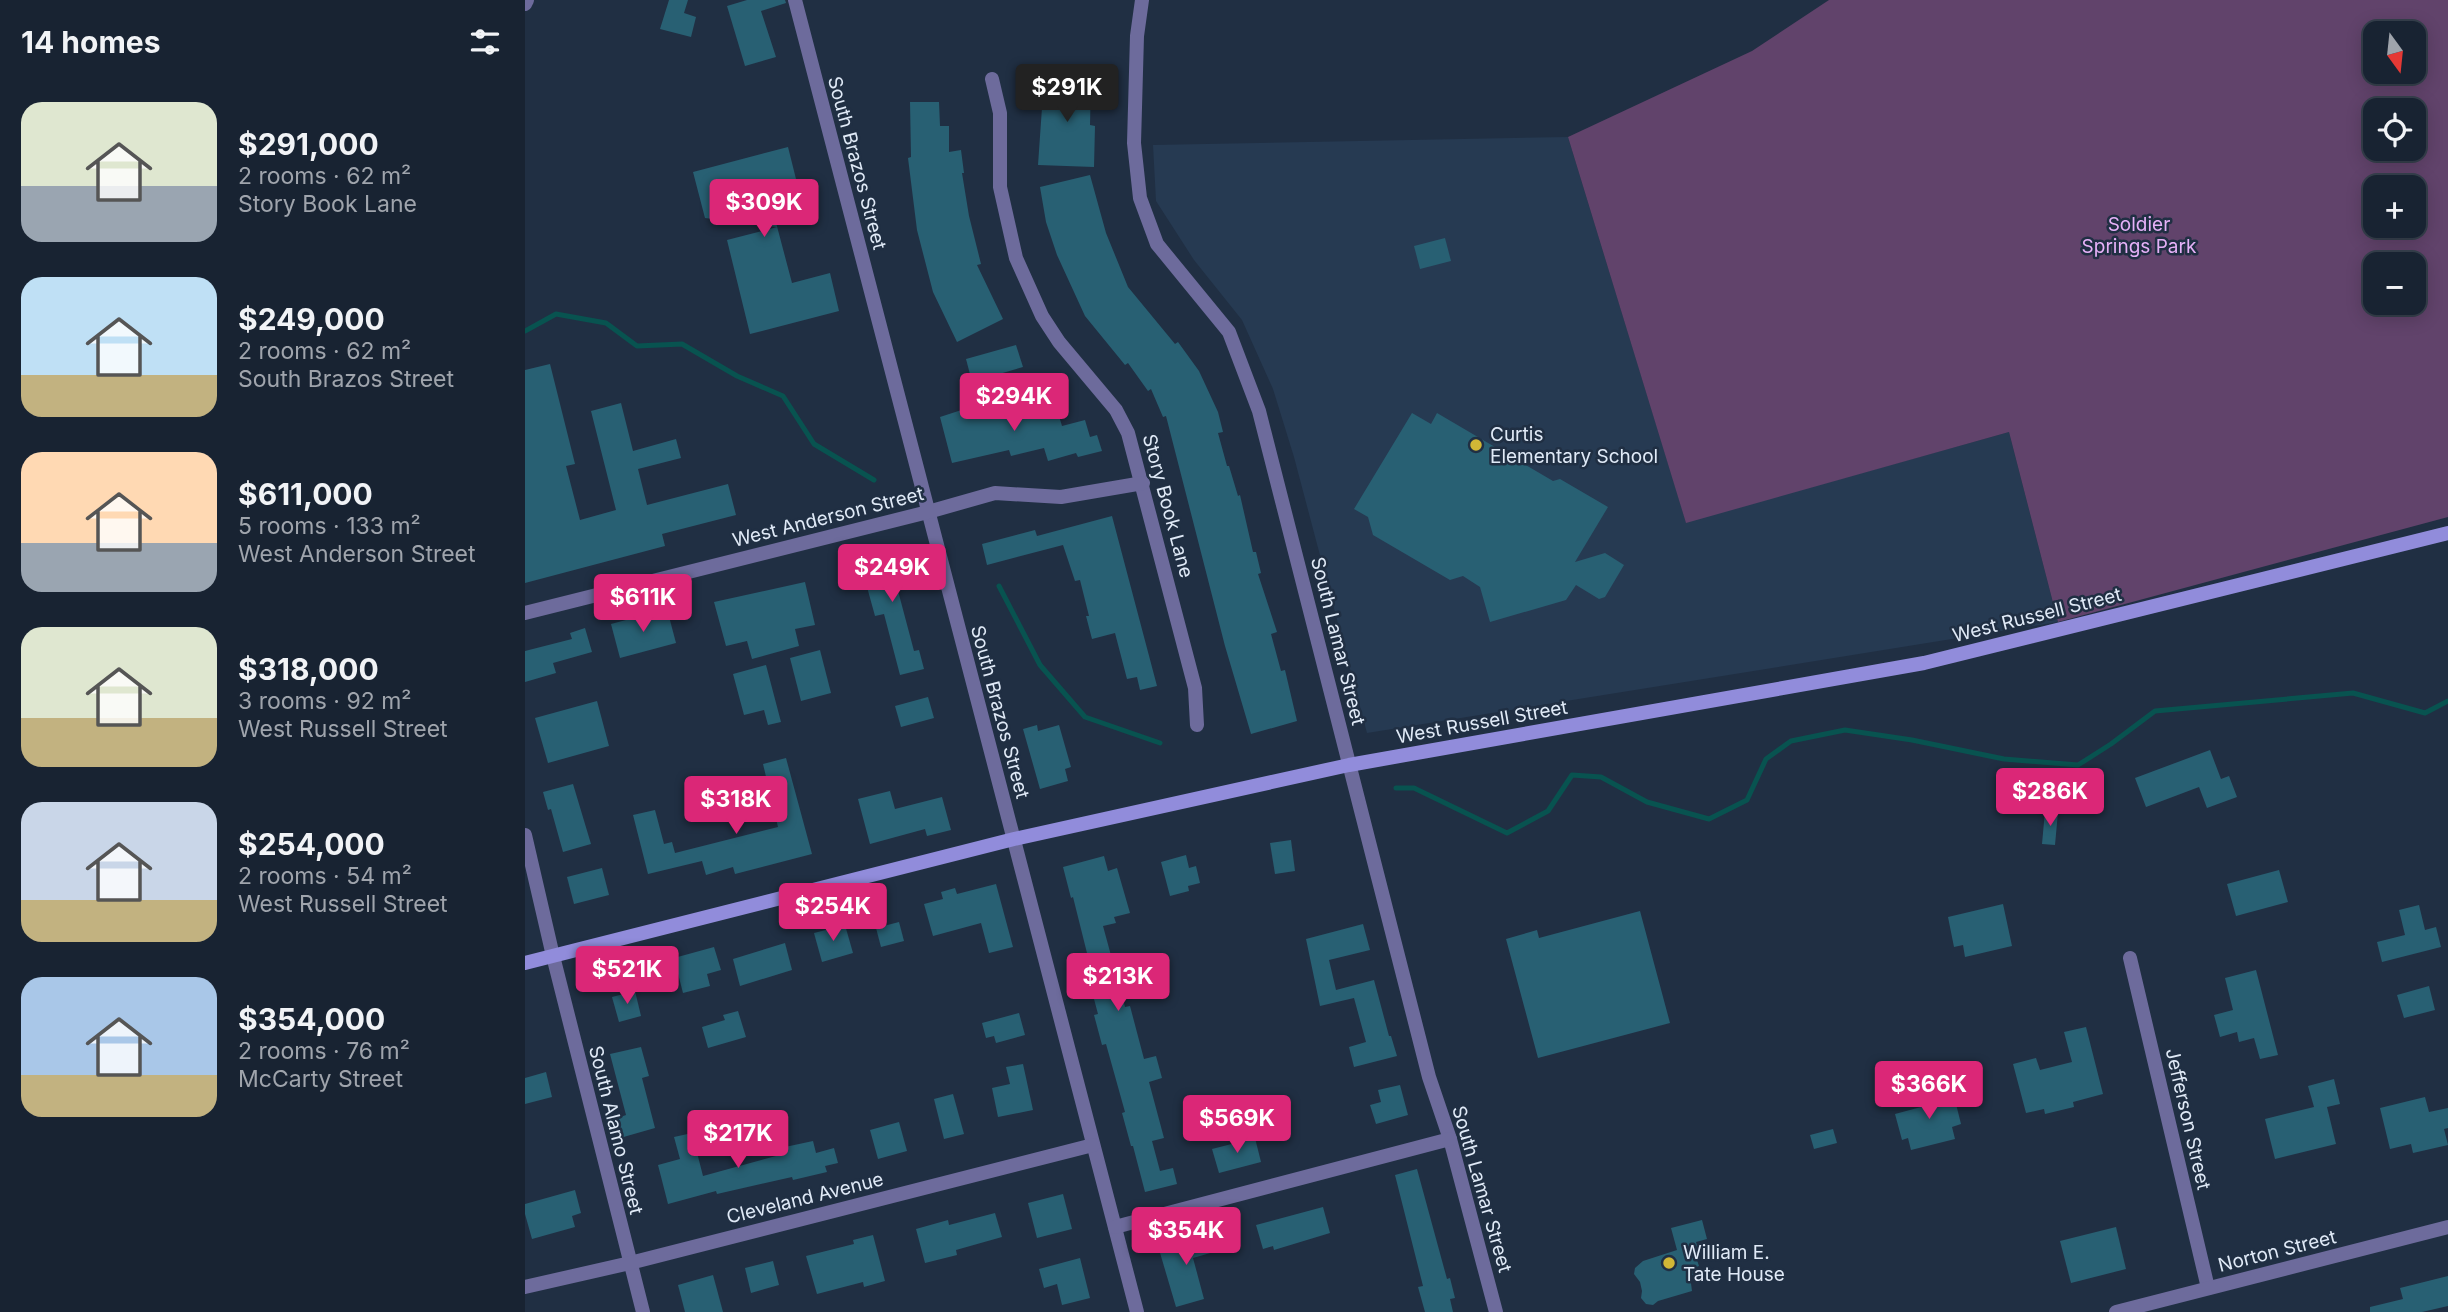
<!DOCTYPE html>
<html lang="en">
<head>
<meta charset="utf-8">
<style>
	:root { --surface:#182332; --page:#212b3a; --text:#f1f3f6; --muted:#9fa4ac; --line:#36404d; --accent:#db2777 }
	body { margin:0; font-family:Inter,sans-serif; background:var(--page); color:var(--text); height:100vh; display:flex; flex-direction:column; font-size:26px; white-space:nowrap }
	* { box-sizing:border-box; margin:0 }
	p { font-size:23px; color:var(--muted) }
	.icon { flex:none; width:38px; height:38px; fill:none; stroke:currentColor; stroke-width:2; stroke-linecap:round; stroke-linejoin:round }
	.map { position:relative; flex:1; overflow:hidden }
	.details { display:flex; flex-direction:column; background:var(--surface); width:525px }
	.details>* { flex:none }
	.needle { width:46px; rotate:165deg }
	.fabs { position:absolute; left:1838px; top:21px; display:grid; gap:14px }
	.fabs a { display:grid; place-items:center; width:63px; height:63px; border-radius:14px; background:var(--surface); box-shadow:0 4px 18px #0003,0 0 0 2px var(--line); font-size:35px }
	.price { position:absolute; translate:-50% -60px; padding:0 16px; border-radius:7px; background:var(--accent); color:#fff; font-size:23px; line-height:46px; filter:drop-shadow(0 2px 4px #0008) }
	.price::after { content:''; position:absolute; left:50%; top:42px; width:21px; height:16px; margin-left:-10px; background:inherit; clip-path:polygon(0 0,100% 0,50% 100%) }
	.price.current { background:#222; color:#fff }
	ul { padding:0; list-style:none }
	li { display:flex; align-items:center; gap:21px; height:175px; padding:0 21px }
	li span { display:grid; place-items:center; flex:none; width:196px; height:140px; border-radius:21px; color:#555 }
	li>.icon { margin-inline-start:auto }
	span .icon { width:84px; height:84px; fill:#fffc; stroke-width:1 }
	li b { font-size:30px }
	h2 { display:flex; justify-content:space-between; align-items:center; height:84px; padding:0 21px; font-size:30px }
	main { display:flex; flex:1; min-height:0 }
	.map>svg:first-child { display:block }
</style>
</head>
<body>
<main>
<section class="details">
<h2>14 homes<svg class="icon" aria-label="filters" viewBox="0 0 24 24"><path d="M4 7h16M4 17h16"/><circle cx="9" cy="7" r="2"/><circle cx="15" cy="17" r="2"/></svg></h2>
<ul>
<li><span style="background:linear-gradient(#dfe7d0 60%,#9aa5b1 0)"><svg class="icon" aria-label="home" viewBox="0 0 24 24"><path d="M3 11l9-7 9 7M6 9v11h12V9"/></svg></span><div><b>$291,000</b><p>2 rooms · 62 m²</p><p>Story Book Lane</p></div></li>
<li><span style="background:linear-gradient(#bfe0f5 70%,#c2b280 0)"><svg class="icon" aria-label="home" viewBox="0 0 24 24"><path d="M3 11l9-7 9 7M6 9v11h12V9"/></svg></span><div><b>$249,000</b><p>2 rooms · 62 m²</p><p>South Brazos Street</p></div></li>
<li><span style="background:linear-gradient(#ffd9b3 65%,#9aa5b1 0)"><svg class="icon" aria-label="home" viewBox="0 0 24 24"><path d="M3 11l9-7 9 7M6 9v11h12V9"/></svg></span><div><b>$611,000</b><p>5 rooms · 133 m²</p><p>West Anderson Street</p></div></li>
<li><span style="background:linear-gradient(#dfe7d0 65%,#c2b280 0)"><svg class="icon" aria-label="home" viewBox="0 0 24 24"><path d="M3 11l9-7 9 7M6 9v11h12V9"/></svg></span><div><b>$318,000</b><p>3 rooms · 92 m²</p><p>West Russell Street</p></div></li>
<li><span style="background:linear-gradient(#c9d6e8 70%,#c2b280 0)"><svg class="icon" aria-label="home" viewBox="0 0 24 24"><path d="M3 11l9-7 9 7M6 9v11h12V9"/></svg></span><div><b>$254,000</b><p>2 rooms · 54 m²</p><p>West Russell Street</p></div></li>
<li><span style="background:linear-gradient(#a9c7e8 70%,#c2b280 0)"><svg class="icon" aria-label="home" viewBox="0 0 24 24"><path d="M3 11l9-7 9 7M6 9v11h12V9"/></svg></span><div><b>$354,000</b><p>2 rooms · 76 m²</p><p>McCarty Street</p></div></li>
</ul>
</section>
<div class="map">
<svg width="1923" height="1312" viewBox="0 0 1923 1312">
	<rect width="100%" height="100%" fill="#202f43"/>
	<path fill="#263a52" d="M1043,137L1161,522L1484,432L1533,622L842,733L769,457L748,389L717,320L669,260L631,201L628,145Z"/>
	<path fill="#61436b" fill-rule="evenodd" d="M1304,0H1923V517L1533,622L1484,432L1161,523L1043,137L1227,51ZM1850,33H1888V72H1850ZM1850,110H1888V149H1850ZM1850,187H1888V226H1850ZM1850,264H1888V303H1850Z"/>
	<g fill="none" stroke-linecap="round" stroke-linejoin="round">
		<g stroke="#085350" stroke-width="5">
			<path d="M0,331L31,314L81,323L112,346L157,344L212,376L258,396L289,444L349,480"/>
			<path d="M474,586L515,665L560,717L635,743"/>
			<path d="M871,788H889L982,833L1023,811L1047,775L1076,777L1122,802L1184,819L1222,800L1241,759L1266,741L1320,730L1387,740L1479,759L1553,765L1586,744L1630,711L1828,693L1900,713L1923,701"/>
		</g>
	</g>
	<g fill="#286073">
		<path d="M144,0H163L159,13L171,17L166,37L135,29Z"/>
		<path d="M222,0H260L261,3L236,11L251,57L220,66L202,6Z"/>
		<path d="M519,79L566,80L565,125L570,126L569,167L513,165Z"/>
		<path d="M385,102H414L415,126H424V152L436,150L439,173H437L444,216L456,264L452,265L478,319L432,342L408,292L392,230L383,158L386,157Z"/>
		<path d="M263,147L278,207L249,215L267,283L305,273L314,311L225,334L202,240L252,227L180,218L168,172Z"/>
		<path d="M565,175L581,233L603,287L650,344L653,342L674,371L693,412L698,432L693,433L702,466H704L713,496L715,495L728,552H731L736,573L733,574L752,632L746,634L756,671L760,670L772,721L726,734L700,646L641,416L638,417L626,389L623,391L603,363L600,365L560,316L532,255L521,222L515,187Z"/>
		<path d="M920,238L926,261L895,269L889,246Z"/>
		<path d="M491,345L498,367L447,382L441,359Z"/>
		<path d="M25,364L50,464L41,466L55,520L91,510L66,411L96,403L108,451L151,439L156,458L113,469L122,505L203,484L211,515L137,534L140,546L0,583V370Z"/>
		<path d="M464,401L467,412L495,405L498,414L531,406L537,426L560,420L565,437L572,435L577,451L553,457L551,453L523,461L519,448L486,456L484,450L427,463L415,417Z"/>
		<path d="M887,413L906,424L912,413L1028,481L1035,479L1083,507L1050,562L1080,553L1099,565L1080,597L1074,599L1051,585L1041,600L965,622L955,587L938,576L925,580L848,535L843,517L829,509Z"/>
		<path d="M587,516L632,686L615,690L612,677L602,679L590,633L567,639L561,616H564L555,580L550,581L538,545L462,565L457,544L510,530L512,536Z"/>
		<path d="M375,547L384,584L372,587L389,651L394,650L399,669L375,675L359,614L350,616L334,558Z"/>
		<path d="M280,582L290,625L270,629L274,646L227,659L222,641L201,646L189,602Z"/>
		<path d="M142,609L151,643L95,658L86,624Z"/>
		<path d="M60,628L67,652L28,663L31,673L0,682V651L47,639L45,633Z"/>
		<path d="M295,650L306,693L276,701L265,658Z"/>
		<path d="M241,665L256,722L243,725L239,710L219,715L208,674Z"/>
		<path d="M403,697L409,718L376,727L370,706Z"/>
		<path d="M72,701L84,746L23,763L10,718Z"/>
		<path d="M512,725L513,731L534,725L546,767L540,769L543,781L515,789L498,729Z"/>
		<path d="M1685,750L1696,779L1704,776L1712,797L1682,808L1674,787L1621,807L1610,778Z"/>
		<path d="M261,758L287,854L210,874L208,867L181,875L177,861L123,874L108,815L130,810L139,844L147,842L150,853L253,827L238,764Z"/>
		<path d="M48,784L66,844L38,852L26,809L23,810L18,792Z"/>
		<path d="M365,791L370,809L417,797L426,830L402,836L400,829L345,844L333,799Z"/>
		<path d="M1520,811L1533,812L1530,845L1517,844Z"/>
		<path d="M766,840L770,871L750,874L745,843Z"/>
		<path d="M661,855L664,868L671,866L675,883L663,886L664,891L645,896L636,862Z"/>
		<path d="M579,856L583,871L592,868L605,913L589,917L591,923L578,926L600,1007L605,1006L619,1059L631,1056L637,1078L624,1082L639,1138L627,1141L635,1171L648,1168L652,1184L620,1192L608,1146H606L597,1113L600,1112L581,1044L577,1045L569,1015L573,1014L557,954L562,953L548,897L546,898L538,867Z"/>
		<path d="M77,868L84,895L49,904L42,877Z"/>
		<path d="M1754,870L1763,902L1711,916L1702,884Z"/>
		<path d="M471,884L488,947L464,953L456,923L408,936L399,904L418,899L416,892L430,888L432,894Z"/>
		<path d="M1478,904L1487,946L1440,957L1438,945L1429,947L1423,917Z"/>
		<path d="M1894,905L1900,930L1911,927L1916,947L1857,962L1852,942L1880,935L1874,910Z"/>
		<path d="M1115,911L1145,1023L1013,1058L981,939L1012,930L1014,938Z"/>
		<path d="M374,922L379,941L356,947L351,928Z"/>
		<path d="M838,924L845,950L804,960L811,990L849,980L864,1036H866L872,1056L829,1067L824,1047L841,1042L829,998L795,1006L781,939Z"/>
		<path d="M320,925L328,953L297,962L289,933Z"/>
		<path d="M260,943L267,970L215,986L208,959Z"/>
		<path d="M189,947L196,970L182,974L185,986L158,993L149,958Z"/>
		<path d="M1731,970L1753,1055L1735,1059L1729,1038L1714,1042L1712,1032L1695,1037L1689,1015L1708,1010L1700,978Z"/>
		<path d="M1904,986L1910,1010L1879,1018L1872,995Z"/>
		<path d="M110,991L116,1016L94,1022L87,997Z"/>
		<path d="M213,1011L221,1037L183,1048L177,1027L200,1020L198,1015Z"/>
		<path d="M494,1013L500,1035L471,1043L469,1036L461,1038L457,1023Z"/>
		<path d="M1561,1027L1578,1094L1548,1102L1549,1107L1520,1114L1519,1109L1501,1113L1488,1064L1511,1058L1515,1070L1547,1062L1539,1032Z"/>
		<path d="M116,1047L124,1076L117,1078L130,1128L95,1138L90,1119L101,1115L85,1054Z"/>
		<path d="M498,1064L508,1110L473,1117L467,1088L485,1084L481,1067Z"/>
		<path d="M21,1072L27,1097L0,1104V1078Z"/>
		<path d="M1809,1079L1815,1104L1802,1107L1811,1144L1750,1159L1740,1119L1789,1107L1783,1086Z"/>
		<path d="M875,1085L883,1115L851,1124L845,1105L856,1102L853,1090Z"/>
		<path d="M1417,1090L1420,1102L1430,1100L1436,1124L1427,1127L1430,1139L1386,1150L1383,1138L1377,1140L1370,1114L1396,1107L1393,1096Z"/>
		<path d="M428,1094L439,1134L419,1139L409,1099Z"/>
		<path d="M1900,1097L1904,1112L1923,1108V1128L1919,1129L1923,1145L1888,1153L1886,1144L1865,1149L1855,1108Z"/>
		<path d="M374,1122L382,1151L353,1159L345,1130Z"/>
		<path d="M1308,1129L1312,1143L1289,1149L1285,1135Z"/>
		<path d="M167,1133L178,1176L262,1153L260,1147L288,1141L291,1153L309,1148L313,1163L300,1166L302,1172L268,1180L267,1177L192,1194L191,1191L143,1204L133,1165L155,1159L149,1137Z"/>
		<path d="M730,1138L736,1162L694,1173L687,1149Z"/>
		<path d="M892,1169L922,1279L925,1278L930,1298L925,1299L928,1312H900L893,1287L898,1286L870,1175Z"/>
		<path d="M50,1190L56,1213L47,1216L50,1227L7,1239L0,1214V1204Z"/>
		<path d="M538,1194L547,1229L512,1238L503,1203Z"/>
		<path d="M798,1207L805,1233L749,1250L748,1246L738,1249L731,1225Z"/>
		<path d="M470,1213L477,1237L431,1250L432,1255L400,1263L391,1229L423,1220L424,1225Z"/>
		<path d="M1177,1220L1182,1239L1171,1242L1174,1253L1170,1254L1174,1266L1168,1268L1170,1274L1165,1276L1167,1291L1133,1301L1128,1305L1121,1304L1116,1298L1117,1291L1115,1282L1109,1274L1110,1268L1118,1261L1152,1250L1146,1228Z"/>
		<path d="M1591,1227L1601,1269L1546,1283L1535,1241Z"/>
		<path d="M687,1232L692,1251L668,1258L679,1299L651,1307L633,1246Z"/>
		<path d="M348,1235L360,1281L339,1287L338,1282L292,1294L281,1256L329,1244L328,1240Z"/>
		<path d="M555,1258L565,1298L537,1305L532,1284L519,1288L514,1269Z"/>
		<path d="M248,1261L254,1285L226,1293L220,1268Z"/>
		<path d="M188,1275L198,1312H160L153,1285Z"/>
		<path d="M1923,1276V1306L1897,1312H1845V1307L1878,1299L1875,1288Z"/>
	</g>
	<g fill="none" stroke-linecap="round" stroke-linejoin="round">
		<g stroke="#6d6b9c" stroke-width="14">
			<path d="M270,0L612,1312"/>
			<path d="M617,0L612,36L609,143L615,198L632,244L704,332L734,411L904,1077L925,1139L971,1312"/>
			<path d="M0,4L2,0"/>
			<path d="M467,79L475,113V187L491,258L517,316L534,342L591,410L603,433L670,688L672,725"/>
			<path d="M0,613L403,512L470,493L536,497L618,483"/>
			<path d="M0,835L28,956L118,1312"/>
			<path d="M1605,958L1683,1288"/>
			<path d="M590,1227L925,1139"/>
			<path d="M0,1287L105,1263L568,1145"/>
			<path d="M1591,1312L1923,1227"/>
		</g>
		<path stroke="#918cdb" stroke-width="14" d="M0,963L489,839L824,765L1399,663L1923,533"/>
	</g>
	<g fill="#d1b736" stroke="#202f43" stroke-width="2.5">
		<circle cx="951" cy="445" r="7"/>
		<circle cx="1144" cy="1263" r="7"/>
	</g>
	<g text-anchor="middle" dominant-baseline="central" stroke-width="5" stroke-linejoin="round" paint-order="stroke">
		<g font-size="19" fill="#e0eaf7" stroke="#202f43">
			<text transform="translate(332 163) rotate(75)">South Brazos Street</text>
			<text transform="translate(643 506) rotate(75)">Story Book Lane</text>
			<text transform="translate(303 517) rotate(-14)">West Anderson Street</text>
			<text transform="translate(1512 615) rotate(-14)">West Russell Street</text>
			<text transform="translate(813 641) rotate(76)">South Lamar Street</text>
			<text transform="translate(475 712) rotate(75)">South Brazos Street</text>
			<text transform="translate(957 722) rotate(-10)">West Russell Street</text>
			<text transform="translate(1663 1119) rotate(77)">Jefferson Street</text>
			<text transform="translate(91 1130) rotate(76)">South Alamo Street</text>
			<text transform="translate(957 1189) rotate(74)">South Lamar Street</text>
			<text transform="translate(280 1198) rotate(-14)">Cleveland Avenue</text>
			<text transform="translate(1752 1251) rotate(-14)">Norton Street</text>
		</g>
		<g font-size="19" fill="#e6b1f8" stroke="#202f43">
			<text x="1614" y="224">Soldier<tspan x="1614" dy="22">Springs Park</tspan></text>
		</g>
		<g font-size="19" fill="#e0eaf7" stroke="#202f43" text-anchor="start">
			<text x="965" y="434">Curtis<tspan x="965" dy="22">Elementary School</tspan></text>
			<text x="1158" y="1252">William E.<tspan x="1158" dy="22">Tate House</tspan></text>
		</g>
	</g>
</svg>
<div class="fabs">
<a><svg class="needle" viewBox="-14 -14 28 28"><path d="M0-13l5 13h-10z" fill="#e53935"/><path d="M0 13l5-13h-10z" fill="#9fa4ac"/></svg></a>
<a><svg class="icon" aria-label="locate" viewBox="0 0 24 24"><circle cx="12" cy="12" r="6"/><path d="M12 2v4M12 18v4M2 12h4M18 12h4"/></svg></a>
<a>+</a>
<a>−</a>
</div>
<b class="price current" style="left:542px;top:124px">$291K</b>
<b class="price" style="left:239px;top:239px">$309K</b>
<b class="price" style="left:489px;top:433px">$294K</b>
<b class="price" style="left:367px;top:604px">$249K</b>
<b class="price" style="left:118px;top:634px">$611K</b>
<b class="price" style="left:1525px;top:828px">$286K</b>
<b class="price" style="left:211px;top:836px">$318K</b>
<b class="price" style="left:308px;top:943px">$254K</b>
<b class="price" style="left:102px;top:1006px">$521K</b>
<b class="price" style="left:593px;top:1013px">$213K</b>
<b class="price" style="left:1404px;top:1121px">$366K</b>
<b class="price" style="left:712px;top:1155px">$569K</b>
<b class="price" style="left:213px;top:1170px">$217K</b>
<b class="price" style="left:661px;top:1267px">$354K</b>
</div>
</main>
</body>
</html>
